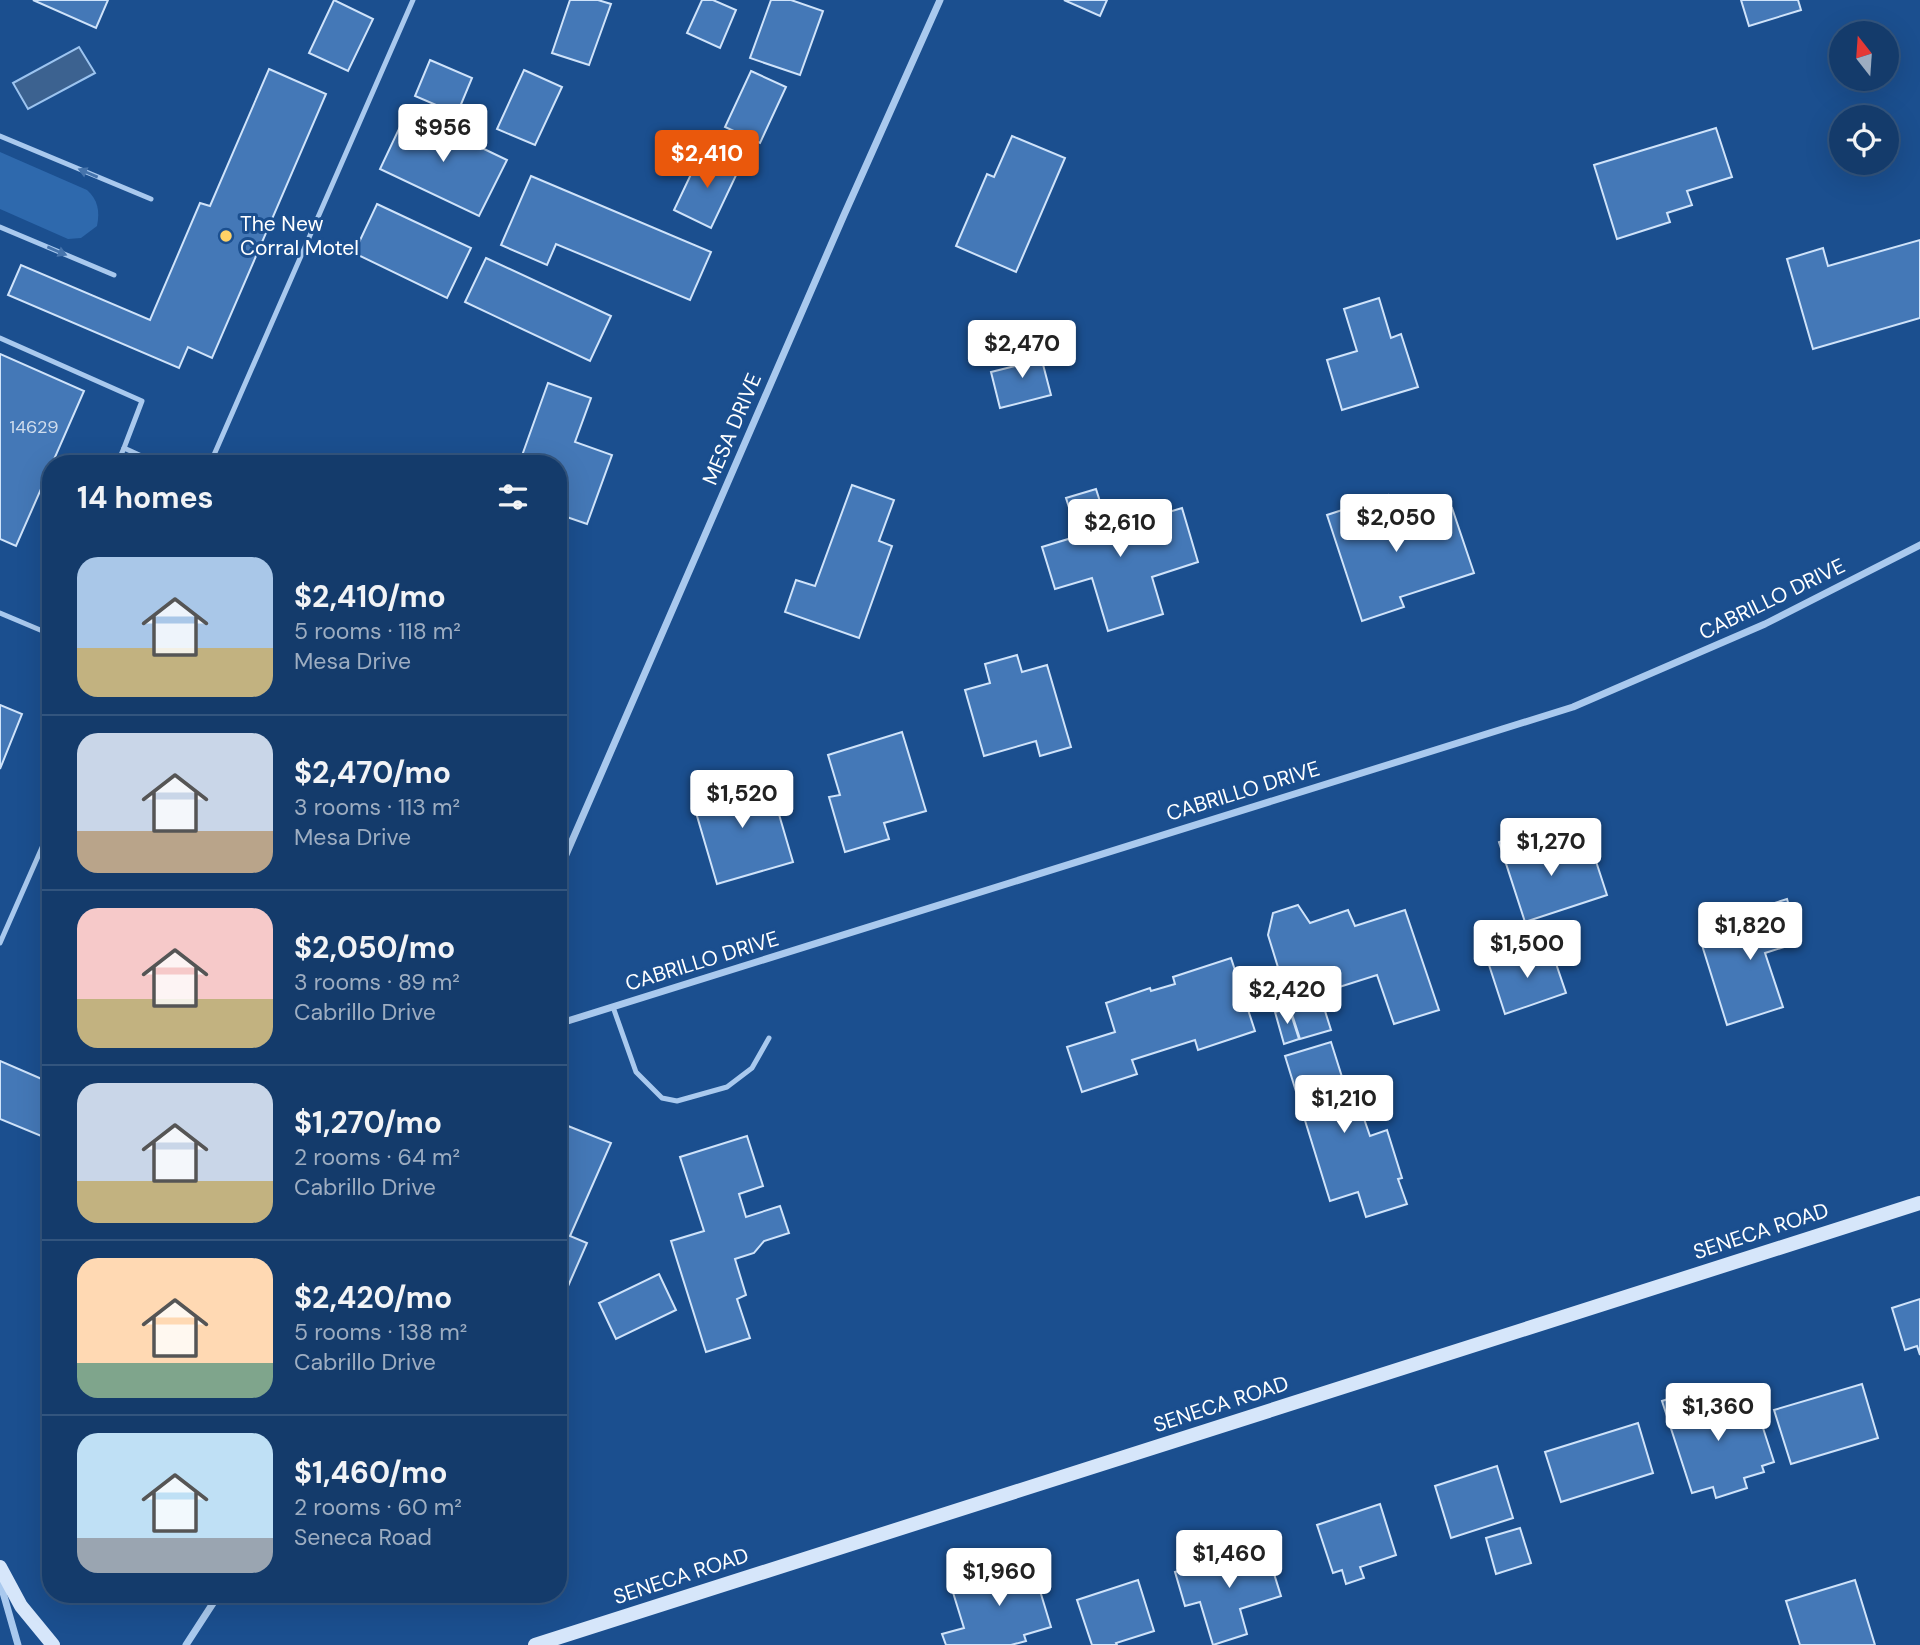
<!DOCTYPE html>
<html lang="en">
<head>
<meta charset="utf-8">
<style>
	:root { --surface:#143b6b; --page:#1d4271; --text:#f1f3f6; --muted:#9dadc1; --line:#33557e; --accent:#ea580c }
	body { margin:0; font-family:"DM Sans",sans-serif; background:var(--page); color:var(--text); height:100vh; display:flex; flex-direction:column; font-size:26px; white-space:nowrap }
	* { box-sizing:border-box; margin:0 }
	p { font-size:23px; color:var(--muted) }
	.icon { flex:none; width:38px; height:38px; fill:none; stroke:currentColor; stroke-width:2; stroke-linecap:round; stroke-linejoin:round }
	.map { position:relative; flex:1; overflow:hidden }
	.sheet { position:absolute; left:42px; top:455px; width:525px; height:1148px; display:flex; flex-direction:column; background:var(--surface); border-radius:28px; box-shadow:0 7px 28px #0002,0 0 0 2px var(--line) }
	.sheet>* { flex:none }
	.needle { width:46px; rotate:343deg }
	.fabs { position:absolute; left:1829px; top:21px; display:grid; gap:14px }
	.fabs a { display:grid; place-items:center; width:70px; height:70px; border-radius:50%; background:var(--surface); box-shadow:0 7px 28px #0002,0 0 0 2px var(--line); font-size:35px }
	.price { position:absolute; translate:-50% -60px; padding:0 16px; border-radius:7px; background:#fff; color:#222; font-size:23px; line-height:46px; filter:drop-shadow(0 2px 4px #0008) }
	.price::after { content:''; position:absolute; left:50%; top:42px; width:21px; height:16px; margin-left:-10px; background:inherit; clip-path:polygon(0 0,100% 0,50% 100%) }
	.price.current { background:var(--accent); color:#fff }
	ul { padding:0; list-style:none }
	li { display:flex; align-items:center; gap:21px; height:175px; padding:0 35px }
	li+li { border-top:2px solid var(--line) }
	li span { display:grid; place-items:center; flex:none; width:196px; height:140px; border-radius:21px; color:#555 }
	li>.icon { margin-inline-start:auto }
	span .icon { width:84px; height:84px; fill:#fffc; stroke-width:1 }
	li b { font-size:30px }
	h2 { display:flex; justify-content:space-between; align-items:center; height:84px; padding:0 35px; font-size:30px }
	.map>svg:first-child { display:block }
</style>
</head>
<body>
<div class="map">
<svg width="1920" height="1645" viewBox="0 0 1920 1645">
	<rect width="100%" height="100%" fill="#1b4f8f"/>
	<path fill="#2e69ad" d="M0,152L87,190C98,200 100,211 97,226L81,238L68,239L0,209Z"/>
	<path fill="#3c6290" stroke="#9cc4f0" stroke-width="2" d="M79,47L95,73L28,109L13,83Z"/>
	<g fill="#4478b7" stroke="#cfe3fa" stroke-width="2">
		<path d="M33,0H108L96,28Z"/>
		<path d="M334,0L373,19L348,71L309,53Z"/>
		<path d="M570,0H598L611,4L589,65L552,53Z"/>
		<path d="M702,0H713L736,10L720,48L687,33Z"/>
		<path d="M771,0H791L823,11L800,75L750,58Z"/>
		<path d="M1064,0H1107L1100,16Z"/>
		<path d="M1741,0H1798L1801,10L1749,26Z"/>
		<path d="M430,60L472,78L457,114L415,96Z"/>
		<path d="M269,69L326,94L212,358L188,347L179,368L8,295L21,265L150,320L200,203L210,206Z"/>
		<path d="M524,70L562,87L535,145L497,129Z"/>
		<path d="M751,71L786,87L760,143L725,127Z"/>
		<path d="M407,112L507,160L479,216L380,169Z"/>
		<path d="M1716,128L1732,177L1687,191L1692,205L1667,213L1670,222L1617,239L1594,165Z"/>
		<path d="M1012,136L1065,158L1016,272L956,246L987,174L994,177Z"/>
		<path d="M702,151L739,169L711,228L674,210Z"/>
		<path d="M531,176L711,252L690,300L556,244L547,265L501,245Z"/>
		<path d="M377,204L471,248L447,298L354,253Z"/>
		<path d="M1920,240V318L1813,349L1787,259L1823,248L1828,266Z"/>
		<path d="M486,258L611,316L590,361L465,302Z"/>
		<path d="M1379,298L1391,338L1401,334L1418,387L1342,410L1327,360L1357,351L1344,309Z"/>
		<path d="M1039,349L1051,395L1000,408L991,372L1015,366L1012,356Z"/>
		<path d="M0,354L84,391L16,546L0,539Z"/>
		<path d="M548,383L591,398L575,442L612,455L587,524L558,514V464H519Z"/>
		<path d="M852,485L894,500L879,541L892,546L859,638L785,612L796,580L815,586Z"/>
		<path d="M1096,489L1109,530L1182,508L1198,562L1152,577L1163,614L1108,631L1092,578L1055,589L1042,547L1078,536L1066,498Z"/>
		<path d="M1388,495L1398,526L1452,508L1474,573L1400,597L1404,607L1362,621L1327,515Z"/>
		<path d="M1017,655L1022,672L1047,665L1071,747L1040,756L1036,741L984,756L965,690L990,683L985,664Z"/>
		<path d="M0,705L22,714L0,769Z"/>
		<path d="M902,732L926,811L884,823L889,839L845,852L829,797L840,795L828,755Z"/>
		<path d="M768,777L793,862L717,884L692,799Z"/>
		<path d="M1527,832L1537,861L1590,843L1607,895L1525,922L1499,842Z"/>
		<path d="M1787,899L1800,942L1765,953L1783,1007L1727,1025L1701,942L1721,936L1720,932L1750,922L1747,912Z"/>
		<path d="M1298,905L1310,923L1348,910L1355,926L1405,910L1439,1010L1394,1024L1377,975L1289,1003L1268,935L1273,913Z"/>
		<path d="M1550,946L1566,993L1505,1014L1489,965Z"/>
		<path d="M1231,958L1255,1031L1198,1050L1195,1040L1132,1060L1137,1074L1082,1092L1067,1047L1115,1032L1106,1003L1150,988L1151,991L1175,984L1173,977Z"/>
		<path d="M1320,995L1331,1030L1300,1039L1289,1005Z"/>
		<path d="M1289,1008L1299,1039L1284,1044L1275,1012Z"/>
		<path d="M1331,1042L1354,1115L1362,1113L1370,1136L1387,1130L1402,1178L1398,1179L1407,1204L1366,1217L1358,1192L1330,1201L1285,1056Z"/>
		<path d="M0,1061L51,1083V1140L0,1119Z"/>
		<path d="M568,1126L611,1143L570,1236L587,1243L558,1309V1149Z"/>
		<path d="M747,1136L763,1186L739,1194L746,1217L780,1206L789,1233L764,1241L754,1253L735,1259L746,1295L737,1299L750,1338L706,1352L671,1241L704,1231L680,1157Z"/>
		<path d="M659,1274L676,1310L616,1339L599,1303Z"/>
		<path d="M1920,1299V1355L1917,1346L1905,1350L1892,1308Z"/>
		<path d="M1862,1384L1878,1438L1791,1464L1774,1410Z"/>
		<path d="M1703,1388L1711,1413L1754,1400L1774,1462L1762,1466L1764,1472L1744,1478L1747,1488L1716,1498L1713,1487L1692,1493L1662,1401Z"/>
		<path d="M1638,1423L1653,1473L1561,1502L1545,1452Z"/>
		<path d="M1497,1466L1513,1518L1451,1538L1435,1486Z"/>
		<path d="M1380,1504L1396,1555L1360,1567L1364,1578L1346,1584L1342,1570L1333,1573L1317,1525Z"/>
		<path d="M1520,1528L1531,1563L1496,1574L1486,1538Z"/>
		<path d="M1265,1545L1281,1596L1240,1609L1247,1634L1213,1645L1200,1602L1185,1606L1175,1572Z"/>
		<path d="M1031,1561L1051,1627L1024,1635L1026,1641L1011,1645H946L942,1634L964,1628L951,1586Z"/>
		<path d="M1138,1580L1154,1631L1116,1643L1117,1645H1092L1077,1600Z"/>
		<path d="M1855,1580L1875,1645H1800L1786,1601Z"/>
	</g>
	<g fill="none" stroke-linecap="round" stroke-linejoin="round">
		<g stroke="#a9c9ee" stroke-width="5">
			<path d="M0,136L151,199"/>
			<path d="M0,227L114,275"/>
			<path d="M0,338L142,401L124,448L159,464"/>
			<path d="M117,464L124,448"/>
			<path d="M210,464L413,0"/>
			<path d="M0,613L45,632L51,619"/>
			<path d="M0,943L51,827"/>
			<path d="M613,1007L636,1072L662,1098L677,1101L727,1087L752,1068L769,1038"/>
		</g>
		<g stroke="#a9c9ee" stroke-width="7">
			<path d="M558,873L844,215L940,0"/>
			<path d="M558,1024L1573,707L1765,624L1920,545"/>
			<path d="M0,1582L18,1645"/>
			<path d="M186,1645L219,1594"/>
		</g>
		<g stroke="#d6e6fa" stroke-width="14">
			<path d="M0,1567L21,1606L53,1645"/>
			<path d="M535,1645L1920,1203"/>
		</g>
	</g>
	<defs><path id="oneway-solid" d="M-6-.8H1V-3.2L6.5 0L1 3.2V.8H-6Z" transform="scale(1.75)"/></defs>
	<g fill="#4674ac">
		<use href="#oneway-solid" transform="translate(88 173) rotate(-157)"/>
		<use href="#oneway-solid" transform="translate(57 251) rotate(23)"/>
	</g>
	<circle fill="#ffd166" stroke="#1b4f8f" stroke-width="2.5" cx="226" cy="236" r="7"/>
	<g text-anchor="middle" dominant-baseline="central" stroke-width="6" stroke-linejoin="round" paint-order="stroke">
		<g font-size="18" fill="#d0dded">
			<text x="34" y="427">14629</text>
		</g>
		<g font-size="21" fill="#fff" stroke="#1b4f8f" text-anchor="start">
			<text x="240" y="224">The New<tspan x="240" dy="24">Corral Motel</tspan></text>
		</g>
		<g font-size="21" fill="#fff" stroke="#1b4f8f">
			<text transform="translate(732 429) rotate(-67)">MESA DRIVE</text>
			<text transform="translate(1772 599) rotate(-26)">CABRILLO DRIVE</text>
			<text transform="translate(1243 791) rotate(-17)">CABRILLO DRIVE</text>
			<text transform="translate(702 961) rotate(-17)">CABRILLO DRIVE</text>
			<text transform="translate(1761 1231) rotate(-18)">SENECA ROAD</text>
			<text transform="translate(1221 1404) rotate(-18)">SENECA ROAD</text>
			<text transform="translate(681 1576) rotate(-18)">SENECA ROAD</text>
		</g>
	</g>
</svg>
<div class="fabs">
<a><svg class="needle" viewBox="-14 -14 28 28"><path d="M0-13l5 13h-10z" fill="#e53935"/><path d="M0 13l5-13h-10z" fill="#9dadc1"/></svg></a>
<a><svg class="icon" aria-label="locate" viewBox="0 0 24 24"><circle cx="12" cy="12" r="6"/><path d="M12 2v4M12 18v4M2 12h4M18 12h4"/></svg></a>
</div>
<b class="price" style="left:443px;top:164px">$956</b>
<b class="price current" style="left:707px;top:190px">$2,410</b>
<b class="price" style="left:1022px;top:380px">$2,470</b>
<b class="price" style="left:1396px;top:554px">$2,050</b>
<b class="price" style="left:1120px;top:559px">$2,610</b>
<b class="price" style="left:742px;top:830px">$1,520</b>
<b class="price" style="left:1551px;top:878px">$1,270</b>
<b class="price" style="left:1750px;top:962px">$1,820</b>
<b class="price" style="left:1527px;top:980px">$1,500</b>
<b class="price" style="left:1287px;top:1026px">$2,420</b>
<b class="price" style="left:1344px;top:1135px">$1,210</b>
<b class="price" style="left:1718px;top:1443px">$1,360</b>
<b class="price" style="left:1229px;top:1590px">$1,460</b>
<b class="price" style="left:999px;top:1608px">$1,960</b>
<section class="sheet">
<h2>14 homes<svg class="icon" aria-label="filters" viewBox="0 0 24 24"><path d="M4 7h16M4 17h16"/><circle cx="9" cy="7" r="2"/><circle cx="15" cy="17" r="2"/></svg></h2>
<ul>
<li><span style="background:linear-gradient(#a9c7e8 65%,#c2b280 0)"><svg class="icon" aria-label="home" viewBox="0 0 24 24"><path d="M3 11l9-7 9 7M6 9v11h12V9"/></svg></span><div><b>$2,410/mo</b><p>5 rooms · 118 m²</p><p>Mesa Drive</p></div></li>
<li><span style="background:linear-gradient(#c9d6e8 70%,#b9a48a 0)"><svg class="icon" aria-label="home" viewBox="0 0 24 24"><path d="M3 11l9-7 9 7M6 9v11h12V9"/></svg></span><div><b>$2,470/mo</b><p>3 rooms · 113 m²</p><p>Mesa Drive</p></div></li>
<li><span style="background:linear-gradient(#f6c9c9 65%,#c2b280 0)"><svg class="icon" aria-label="home" viewBox="0 0 24 24"><path d="M3 11l9-7 9 7M6 9v11h12V9"/></svg></span><div><b>$2,050/mo</b><p>3 rooms · 89 m²</p><p>Cabrillo Drive</p></div></li>
<li><span style="background:linear-gradient(#c9d6e8 70%,#c2b280 0)"><svg class="icon" aria-label="home" viewBox="0 0 24 24"><path d="M3 11l9-7 9 7M6 9v11h12V9"/></svg></span><div><b>$1,270/mo</b><p>2 rooms · 64 m²</p><p>Cabrillo Drive</p></div></li>
<li><span style="background:linear-gradient(#ffd9b3 75%,#7fa58c 0)"><svg class="icon" aria-label="home" viewBox="0 0 24 24"><path d="M3 11l9-7 9 7M6 9v11h12V9"/></svg></span><div><b>$2,420/mo</b><p>5 rooms · 138 m²</p><p>Cabrillo Drive</p></div></li>
<li><span style="background:linear-gradient(#bfe0f5 75%,#9aa5b1 0)"><svg class="icon" aria-label="home" viewBox="0 0 24 24"><path d="M3 11l9-7 9 7M6 9v11h12V9"/></svg></span><div><b>$1,460/mo</b><p>2 rooms · 60 m²</p><p>Seneca Road</p></div></li>
</ul>
</section>
</div>
</body>
</html>
